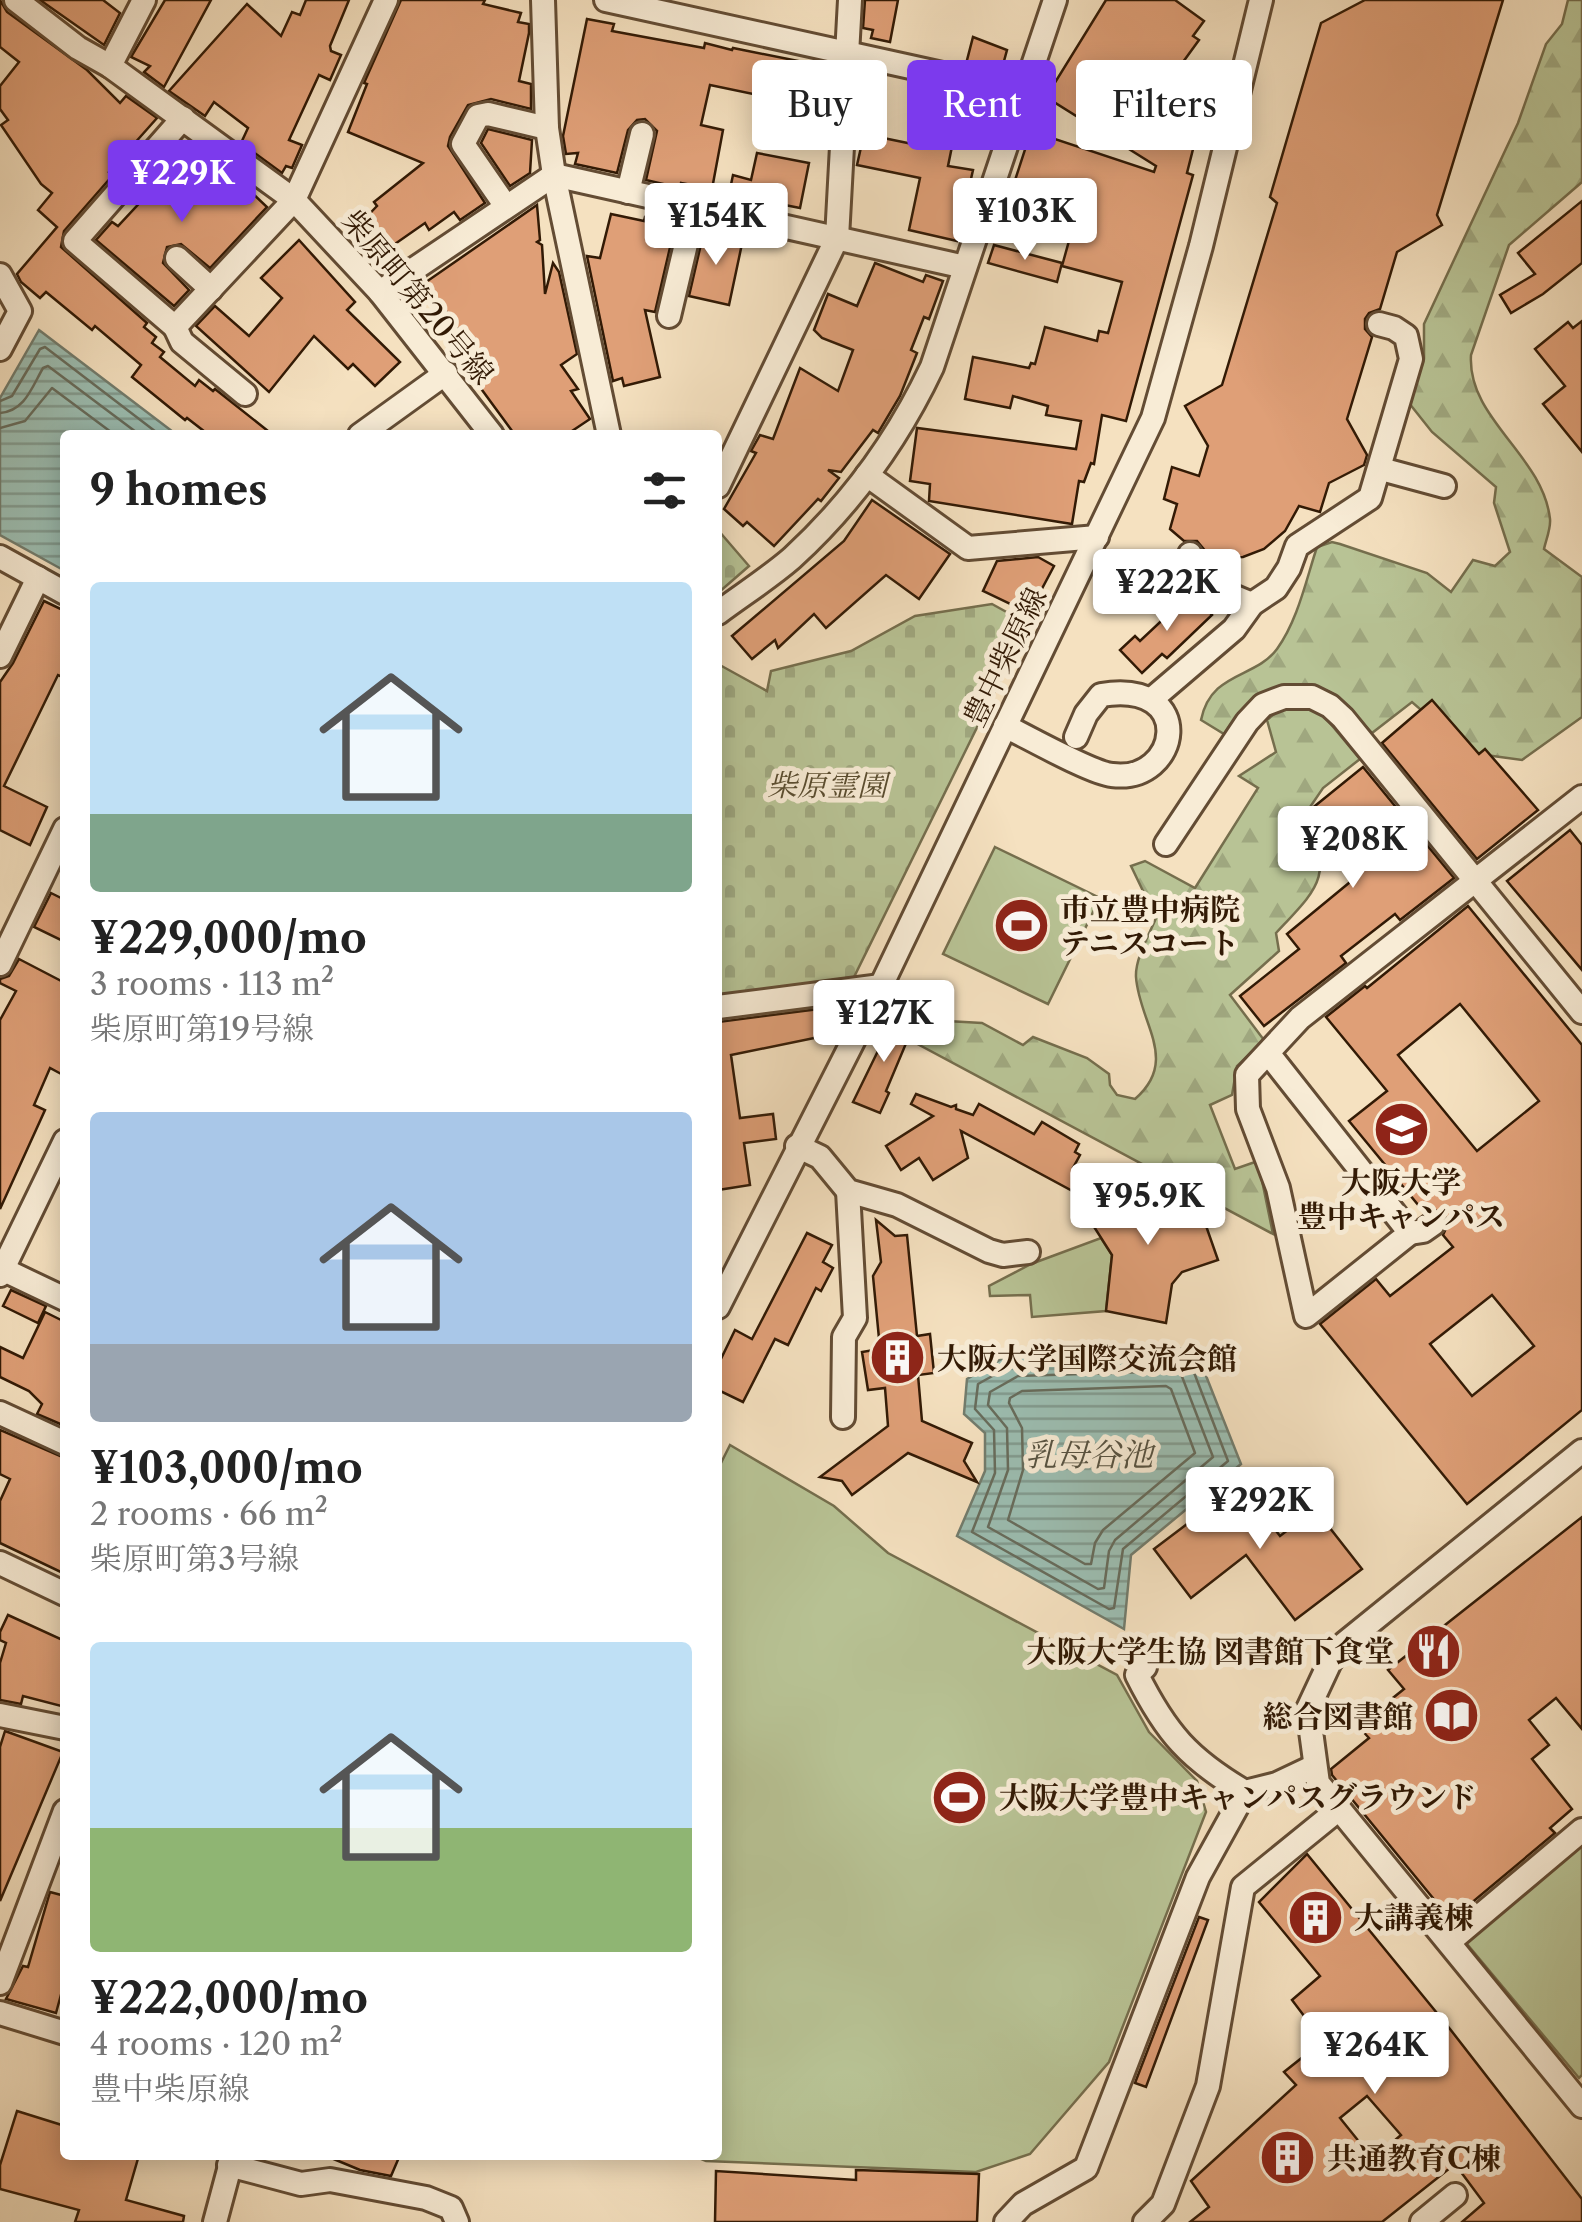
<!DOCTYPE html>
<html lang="en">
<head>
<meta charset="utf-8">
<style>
	:root { --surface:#fff; --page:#f2f2f2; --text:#222; --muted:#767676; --accent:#7c3aed }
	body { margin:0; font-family:"Libre Caslon Text","Noto Serif JP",serif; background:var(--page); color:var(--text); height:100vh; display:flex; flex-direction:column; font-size:38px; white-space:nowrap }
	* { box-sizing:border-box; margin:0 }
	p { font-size:32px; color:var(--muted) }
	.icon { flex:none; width:55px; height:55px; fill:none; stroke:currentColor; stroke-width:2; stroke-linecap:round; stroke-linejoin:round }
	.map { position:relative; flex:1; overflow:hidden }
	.sheet { position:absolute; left:60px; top:430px; width:662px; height:1730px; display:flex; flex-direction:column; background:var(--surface); border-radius:10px; box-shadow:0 5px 25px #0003 }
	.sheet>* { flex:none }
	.guide { position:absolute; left:752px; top:60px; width:678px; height:90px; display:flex; gap:20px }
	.price { position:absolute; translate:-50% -85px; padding:0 22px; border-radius:10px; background:#fff; color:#222; font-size:32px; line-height:65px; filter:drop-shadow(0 2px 5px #0008) }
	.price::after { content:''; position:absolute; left:50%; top:60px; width:30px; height:22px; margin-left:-15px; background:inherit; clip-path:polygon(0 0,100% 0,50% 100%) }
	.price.on { background:var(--accent); color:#fff }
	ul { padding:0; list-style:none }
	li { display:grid; align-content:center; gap:20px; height:530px; padding:0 30px }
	li span { display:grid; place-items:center; height:310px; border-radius:10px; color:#555 }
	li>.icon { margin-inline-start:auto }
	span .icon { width:180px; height:180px; fill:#fffc; stroke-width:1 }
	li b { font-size:42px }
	h2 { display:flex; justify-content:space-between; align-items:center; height:120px; padding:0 30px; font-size:42px }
	.pill { padding:0 35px; border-radius:10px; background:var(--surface); box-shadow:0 5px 25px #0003; font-size:35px; line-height:90px }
	.pill.on { background:var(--accent); color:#fff }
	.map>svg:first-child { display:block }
</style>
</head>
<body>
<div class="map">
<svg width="1582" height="2222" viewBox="0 0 1582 2222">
	<defs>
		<pattern id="forest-firs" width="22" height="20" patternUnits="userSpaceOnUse" patternTransform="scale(2.5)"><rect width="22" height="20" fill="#b8c395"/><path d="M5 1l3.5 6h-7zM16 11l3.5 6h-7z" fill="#9fa77f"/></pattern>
		<pattern id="cemetery-stones" width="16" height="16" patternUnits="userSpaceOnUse" patternTransform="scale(2.5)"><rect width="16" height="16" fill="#b8c395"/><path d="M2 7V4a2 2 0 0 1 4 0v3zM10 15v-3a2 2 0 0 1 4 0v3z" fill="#9fa77f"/></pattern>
		<pattern id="water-rules" width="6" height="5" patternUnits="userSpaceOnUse" patternTransform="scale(2.5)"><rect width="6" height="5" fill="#9cbeb2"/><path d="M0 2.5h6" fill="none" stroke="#809a8f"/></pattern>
	</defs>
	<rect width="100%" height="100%" fill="#f5e1c0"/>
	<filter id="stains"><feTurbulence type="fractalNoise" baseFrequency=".002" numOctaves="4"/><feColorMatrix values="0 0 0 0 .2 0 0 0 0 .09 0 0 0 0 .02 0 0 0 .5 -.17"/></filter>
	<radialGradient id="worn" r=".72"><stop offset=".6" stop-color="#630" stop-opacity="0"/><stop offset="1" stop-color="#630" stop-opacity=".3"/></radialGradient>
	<g fill="#b8c395" stroke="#756e4d" stroke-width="2.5">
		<path d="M995,847L1100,898L1048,1004L943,954Z"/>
		<path d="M1101,1238L1112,1255L1106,1311L1032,1317L1030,1295L990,1296L989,1286L1031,1264Z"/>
		<path d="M730,1445L834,1506L888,1553L1117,1675L1149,1732L1197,1781L1206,1812L1109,2062L1030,2154L976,2172L706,2161L692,2155H718V1469Z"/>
		<path d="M1582,1838V2075L1579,2078L1462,1938Z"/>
	</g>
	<g fill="url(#forest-firs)" stroke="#756e4d" stroke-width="2.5">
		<path d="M1568,0H1582V182L1509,245L1471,355C1467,419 1543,455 1550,519C1551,528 1546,540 1544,549L1582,577V717L1522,760L1471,753L1412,702L1372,733C1359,720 1341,695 1325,690C1280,674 1247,699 1224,734L1201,720C1211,671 1255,679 1277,649C1298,620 1306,580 1317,547L1332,542L1340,544L1427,573L1451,592L1473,560L1495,566L1510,552L1494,503L1496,487L1432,432L1409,403L1424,359V324L1518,123L1546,44L1562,24Z"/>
		<path d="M1305,705L1324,716L1360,759L1323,788L1306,813C1334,877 1319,887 1276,933L1279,951L1230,995L1264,1040L1237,1066L1232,1095L1210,1105L1235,1169L1258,1161L1273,1234L910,1040L919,1019L926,1023L934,1015L947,1021L982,1023L1023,1045L1033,1037L1087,1058L1109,1074L1110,1085L1117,1095L1135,1099C1180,1060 1139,1023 1136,977C1135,959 1149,935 1156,918L1131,866L1145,861L1195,888L1258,788L1239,776L1276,752L1267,720L1280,709Z"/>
	</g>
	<g fill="url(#cemetery-stones)" stroke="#756e4d" stroke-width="2.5">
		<path d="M718,530L749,566L718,593Z"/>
		<path d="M992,604L1028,624L854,977L718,996V664L767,691L771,671L851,651L915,616Z"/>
	</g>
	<g fill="url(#water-rules)" stroke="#727c6d" stroke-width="2.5">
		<path d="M39,330L177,435H65V571L0,535V398Z"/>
		<path d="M1195,1348L1241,1464L1131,1555L1124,1629L957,1536L985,1471V1433L964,1414L967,1379L1010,1354Z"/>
	</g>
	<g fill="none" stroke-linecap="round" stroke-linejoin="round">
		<g stroke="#676c5c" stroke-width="2.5">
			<path d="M0,401L12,396L40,349L45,347L160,435"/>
			<path d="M0,413C25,411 32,387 43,368L48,366L140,435"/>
			<path d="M0,428L25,421L52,388L115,435"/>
			<path d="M1185,1358L1190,1362L1228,1461L1123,1549L1114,1608L1109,1609L972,1532L995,1473L994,1430L975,1409L978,1384L1014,1364Z"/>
			<path d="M1176,1371L1181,1374L1213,1457L1115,1540L1109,1551L1104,1588L1098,1589L988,1527L1008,1470L1007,1428L988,1405L990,1392L1018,1376Z"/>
			<path d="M1166,1386L1171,1389L1195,1453L1103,1530L1095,1543L1091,1564H1085L1008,1520L1023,1470L1022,1428L1009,1403L1010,1398L1022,1391Z"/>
		</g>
	</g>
	<g fill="#df9f77" stroke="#321a05" stroke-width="2.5" fill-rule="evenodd">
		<path d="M0,0L7,12L87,70L120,103L126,96L157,118L109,172L113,175L64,231L61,247L147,323L144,327L156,337L152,343L164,352L160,357L195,386L199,380L213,391L215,389L273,435H209L187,418L185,420L132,377L141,365L95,326L92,330L46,292L40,298L21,282L17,274L57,227L38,210L52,193L41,184L1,125L8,120L0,109V86L19,62L0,47Z"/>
		<path d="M40,0H103L120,13L104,45Z"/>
		<path d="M165,0H211L164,87L144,72L150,66L131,57Z"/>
		<path d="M306,0H349L330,46L331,51L341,55L330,80L319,75L289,140L302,145L292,168L286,166L282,173L241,143L248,128L214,102L205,116L169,91L247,4L281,36L292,12L300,15Z"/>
		<path d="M401,0H485L483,4L521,13L518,22L529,24V33L519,81L531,84V109L491,99L468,105L450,137L448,146L485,203L460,220L454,212L429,230L425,223L392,246L398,255L379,269L351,233L377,206L374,202L423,163L348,132L367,84L364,83Z"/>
		<path d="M865,0H898L890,42L871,38L873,30L863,28Z"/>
		<path d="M1106,0H1175L1204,21L1193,36L1199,40L1175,73L1210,82L1187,173L1193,175L1126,421L1102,415L1094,464L1091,463L1084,482L1079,481L1072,524L929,501L930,484L910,481L917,428L1076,449L1081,421L1046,415L1048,406L1013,396L1010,408L965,399L973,357L1029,368L1031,363L1035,364L1045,327L1097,341L1099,331L1108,333L1122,282L1062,266L1072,230L1006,208L1031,131L1154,172L1156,166L1046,97Z"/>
		<path d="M1365,0H1503L1437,215L1442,225L1397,252L1380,309L1369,313L1365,319V329L1372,337L1347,419L1367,455L1364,465L1329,483L1320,512L1299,506L1285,531L1264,549L1243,557L1219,558L1207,553L1197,541H1184L1170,529L1177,504L1164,499L1172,467L1199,476L1208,446L1185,406L1222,385L1277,203L1270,197L1321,23Z"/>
		<path d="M587,19L614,24L612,31L704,48L705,43L732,50L733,48L828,67L820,108L710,85L701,125L723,130L712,189L681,183L680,188L646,180L657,131L645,119L637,120L628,130L617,173L575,164L578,153L566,154L563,136Z"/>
		<path d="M973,37L1007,50L1001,72L966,64Z"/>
		<path d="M946,92L994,101L993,104L1001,107L996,129L957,122L948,166L973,170L957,241L909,230L920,178L857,165L864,134L927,147L938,100L944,101Z"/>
		<path d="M488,129L532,140L530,173L510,186L481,143Z"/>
		<path d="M757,153L809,163L800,208L729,194L733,175L751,180Z"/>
		<path d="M174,155L211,187L228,170L267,207L210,268L181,244L167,247L163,263L189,290L174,306L96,240L112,222L118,226L160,181L156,177Z"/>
		<path d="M1582,201V263L1543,294L1511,313L1500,295L1535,274L1518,253Z"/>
		<path d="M537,205L540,240L537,242L542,245L545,294L553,263L559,272L577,354L561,365L578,389L571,391L590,419L566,435H515L463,364L476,355L426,282Z"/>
		<path d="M611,214L644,221L645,217L675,226L655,312L645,310L660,377L624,386L622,378L613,381L587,256L600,258Z"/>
		<path d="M704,231L743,239L729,305L689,296Z"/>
		<path d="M299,240L355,302L347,310L400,362L375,386L353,364L348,369L314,336L269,392L196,326L215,306L249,336L282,298L261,278Z"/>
		<path d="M994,245L1062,263L1057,282L988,263Z"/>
		<path d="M875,263L923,282L926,275L943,281L929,319L924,317L911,350L917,353L900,396L878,433L873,430L841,472L828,470L839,478L821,501L818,499L774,546L747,522L743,526L724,509L756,453L751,451L760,435L773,439L800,368L838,391L853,350L822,338L814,330L828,294L857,306Z"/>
		<path d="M1582,321V452L1543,404L1565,386L1535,349L1568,322L1573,328Z"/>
		<path d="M872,500L950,554L919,599L886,575L826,628L814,614L778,648L775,640L752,659L732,636L844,541Z"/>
		<path d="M1038,557L1054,566L1029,613L983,591L997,561Z"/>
		<path d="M1191,593L1212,615L1167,658L1162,654L1142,673L1120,650L1135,636L1140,641Z"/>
		<path d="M44,601L65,611V678L58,675L4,786L47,807L30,845L0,830V682L13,663Z"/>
		<path d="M1432,700L1479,754L1485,749L1538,810L1477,859L1382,743Z"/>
		<path d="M1363,767L1454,878L1400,920L1395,914L1341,956L1346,963L1264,1026L1240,996L1299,949L1287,934L1361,873L1310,810Z"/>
		<path d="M1570,830L1582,845V970L1507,881Z"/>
		<path d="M51,893L65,900V942L34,927Z"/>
		<path d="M1468,906L1582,1045V1410L1467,1504L1320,1324L1376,1279L1390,1296L1453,1247L1443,1235L1448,1224L1445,1215L1433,1209L1424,1212L1349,1121L1387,1091L1326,1017L1365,986L1367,988ZM1460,1004L1539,1101L1477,1151L1398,1055ZM1492,1295L1534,1346L1472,1396L1430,1344Z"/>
		<path d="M19,959L65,983V1076L50,1068L34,1105L45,1110L0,1209V1020L16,991L0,983V979L9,976Z"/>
		<path d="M819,1009L824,1036L731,1055L740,1118L773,1114L776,1139L744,1143L750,1185L718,1190V1022Z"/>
		<path d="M896,1014L915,1022L886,1091L889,1093L880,1113L853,1102Z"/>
		<path d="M916,1094L951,1107L956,1105V1109L973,1115L979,1104L1034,1134L1042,1122L1079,1144L1075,1152L1080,1155L1073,1168L1080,1195L961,1131L968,1158L933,1180L919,1158L901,1170L886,1146L933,1116L911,1104Z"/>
		<path d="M1130,1176L1156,1203L1173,1207L1197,1200L1218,1260L1182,1272L1172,1284L1166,1323L1106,1311L1112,1255L1084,1211Z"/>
		<path d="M876,1220L895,1236L907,1235L917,1336L930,1334L934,1373L918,1375L922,1421L972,1443L964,1461L977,1482L908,1453L852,1495L842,1481L820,1477L888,1426L885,1388L868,1390L862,1352L880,1349L873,1276L881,1262Z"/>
		<path d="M807,1233L832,1245L823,1262L833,1268L821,1291L816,1288L788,1345L775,1339L743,1402L718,1390V1365L735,1330L752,1339Z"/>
		<path d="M11,1290L46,1306L38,1323L3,1306Z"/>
		<path d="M45,1312L65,1322V1426L37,1414L42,1404L29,1391L0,1377V1347L23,1358Z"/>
		<path d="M0,1430L65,1458V1574L0,1543V1501L10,1479L0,1474Z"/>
		<path d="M1240,1484L1280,1536L1315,1509L1362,1569L1295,1620L1246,1555L1191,1598L1154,1549Z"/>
		<path d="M1582,1517V1729L1556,1698L1529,1720L1549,1745L1532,1759L1572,1809L1550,1828L1555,1833L1451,1920L1332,1775L1331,1769L1369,1738L1358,1726L1404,1689L1388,1670Z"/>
		<path d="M8,1615L65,1641V1707L23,1696L21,1704L0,1700V1663L6,1643L0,1640V1632Z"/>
		<path d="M5,1731L63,1752L0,1901V1747Z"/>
		<path d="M1307,1854L1450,2029L1582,2199V2222H1462L1484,2203L1455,2164L1382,2222H1190L1209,2207L1191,2181L1296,2085L1284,2072L1323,2041L1292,2000L1320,1976L1259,1902ZM1367,2096L1401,2135L1373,2159L1340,2118Z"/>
		<path d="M50,1892L65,1896V1980L56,2013L6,1999L23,1966L28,1967Z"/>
		<path d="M1199,1917L1208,1920L1146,2087L1135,2083Z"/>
		<path d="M17,2111L65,2126V2155H139L126,2200L184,2216L183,2222H75L79,2210L0,2189V2165Z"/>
		<path d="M324,2155H400L391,2176L360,2170Z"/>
		<path d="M856,2170L979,2174L977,2222H715L716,2171L856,2180Z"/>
	</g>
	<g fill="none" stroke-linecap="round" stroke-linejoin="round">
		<defs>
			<g id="minor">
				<path d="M16,0L78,48L110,66L294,200L380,292L492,435"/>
				<path d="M543,0L547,128L554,175L609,435"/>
				<path d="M606,0L1024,92"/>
				<path d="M110,66L144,0"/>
				<path d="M183,118L75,241L175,327L294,200L386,0"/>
				<path d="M628,192L642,134"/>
				<path d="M505,205L463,144L478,116L488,114L547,128"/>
				<path d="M177,258L211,289"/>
				<path d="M0,275L20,311L0,349"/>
				<path d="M380,292L554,175L965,267"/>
				<path d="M669,316L695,206"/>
				<path d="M175,327L182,342L245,394"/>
				<path d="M360,435L446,373"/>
				<path d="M1381,469L1444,486"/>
				<path d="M867,475L968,548L1097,537"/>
				<path d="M718,486L837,238L850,0"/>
				<path d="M1190,554C1205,585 1221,592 1252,604"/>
				<path d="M0,557L65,593"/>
				<path d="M718,613C742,595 769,578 792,558C851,504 898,439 932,367L1055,0"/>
				<path d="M0,656L38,578"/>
				<path d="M1152,699L1234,629L1252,604L1276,588L1289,568L1297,546L1370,498L1411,359L1406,336L1394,328L1379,324"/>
				<path d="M1005,726C1028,737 1091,773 1112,775C1180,784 1198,679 1101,695L1086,714L1076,737"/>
				<path d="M1166,844L1247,722L1263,705L1284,697H1312L1330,706L1343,718L1582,1012"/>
				<path d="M0,964L65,829"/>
				<path d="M718,1007L881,986"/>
				<path d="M1268,1053L1410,1233L1306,1316L1278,1188L1248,1109L1247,1075L1300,1018L1582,797"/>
				<path d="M797,1146L820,1157L848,1191L897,1205L989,1251L1003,1255L1028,1252"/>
				<path d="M1410,1233L1423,1231L1433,1224"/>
				<path d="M0,1268L65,1299"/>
				<path d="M0,1275L65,1141"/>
				<path d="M718,1307L881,986L1153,418L1201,246L1261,0"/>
				<path d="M0,1413L65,1443"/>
				<path d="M843,1417L844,1337L855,1318L848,1191"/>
				<path d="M1582,1451L1345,1643L1330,1662L1308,1709L1318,1783L1582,2106"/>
				<path d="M0,1563L65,1594"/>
				<path d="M1145,1667L1137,1675C1166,1733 1189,1759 1245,1792L1277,1784L1315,1766"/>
				<path d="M0,1715L65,1728"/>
				<path d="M1449,1942L1582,1830"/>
				<path d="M0,1983L65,1811"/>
				<path d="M0,2013L65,2033"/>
				<path d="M229,2165L301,2184L330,2180L426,2198L451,2208L457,2222"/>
				<path d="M215,2222L233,2155"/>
				<path d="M1006,2222L1023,2204L1086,2168L1198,1877L1245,1792"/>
				<path d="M1145,2222L1163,2204L1208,2086L1243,1887L1339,1809"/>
				<path d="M1422,2222L1455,2195"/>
			</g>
		</defs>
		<use href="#minor" stroke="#634c34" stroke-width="28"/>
		<use href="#minor" stroke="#f8ecd6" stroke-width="22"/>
	</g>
	<defs>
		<symbol id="stadium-disc" viewBox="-11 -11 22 22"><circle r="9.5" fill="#8f2418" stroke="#f8ecd6"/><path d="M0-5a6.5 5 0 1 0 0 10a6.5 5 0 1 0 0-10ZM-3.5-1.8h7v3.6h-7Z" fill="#fff"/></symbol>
		<symbol id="university-disc" viewBox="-11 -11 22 22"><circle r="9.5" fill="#8f2418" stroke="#f8ecd6"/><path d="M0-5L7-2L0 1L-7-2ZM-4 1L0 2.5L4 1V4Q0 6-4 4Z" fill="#fff"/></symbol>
		<symbol id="building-disc" viewBox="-11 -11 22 22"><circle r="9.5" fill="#8f2418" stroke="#f8ecd6"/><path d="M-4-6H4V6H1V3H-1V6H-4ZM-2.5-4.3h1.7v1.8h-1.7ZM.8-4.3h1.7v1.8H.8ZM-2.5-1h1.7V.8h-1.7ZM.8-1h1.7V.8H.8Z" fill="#fff"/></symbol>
		<symbol id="restaurant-disc" viewBox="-11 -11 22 22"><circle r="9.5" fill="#8f2418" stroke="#f8ecd6"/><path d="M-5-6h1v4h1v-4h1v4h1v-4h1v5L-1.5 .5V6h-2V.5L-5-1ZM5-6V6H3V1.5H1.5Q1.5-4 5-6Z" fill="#fff"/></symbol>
		<symbol id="library-disc" viewBox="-11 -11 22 22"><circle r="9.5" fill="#8f2418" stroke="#f8ecd6"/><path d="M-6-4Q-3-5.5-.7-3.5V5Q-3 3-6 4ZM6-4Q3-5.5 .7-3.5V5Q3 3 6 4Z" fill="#fff"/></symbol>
	</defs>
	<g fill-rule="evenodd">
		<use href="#stadium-disc" x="990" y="894" width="63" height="63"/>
		<use href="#university-disc" x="1370" y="1098" width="63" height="63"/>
		<use href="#building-disc" x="866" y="1326" width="63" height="63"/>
		<use href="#restaurant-disc" x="1402" y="1620" width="63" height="63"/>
		<use href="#library-disc" x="1420" y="1684" width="63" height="63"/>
		<use href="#stadium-disc" x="928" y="1766" width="63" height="63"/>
		<use href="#building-disc" x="1284" y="1886" width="63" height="63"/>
		<use href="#building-disc" x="1256" y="2126" width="63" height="63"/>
	</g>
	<g text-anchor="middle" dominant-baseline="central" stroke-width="10" stroke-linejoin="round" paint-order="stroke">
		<g font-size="30" fill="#321a05" stroke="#f8ecd6">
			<text transform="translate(418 297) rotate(50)">柴原町第20号線</text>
			<text transform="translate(1005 657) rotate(-64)">豊中柴原線</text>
		</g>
		<g font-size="30" font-style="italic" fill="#5a4d30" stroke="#f8ecd6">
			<text x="827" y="785">柴原霊園</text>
		</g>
		<g font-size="30" font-weight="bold" fill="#321a05" stroke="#f8ecd6" text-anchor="start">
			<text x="1060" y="909">市立豊中病院<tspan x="1060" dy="34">テニスコート</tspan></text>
			<text x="1401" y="1182" text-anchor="middle">大阪大学<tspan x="1401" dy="34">豊中キャンパス</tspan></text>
			<text x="937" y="1358">大阪大学国際交流会館</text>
			<text x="1394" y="1651" text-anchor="end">大阪大学生協 図書館下食堂</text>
			<text x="1413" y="1716" text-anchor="end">総合図書館</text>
			<text x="999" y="1797">大阪大学豊中キャンパスグラウンド</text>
			<text x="1354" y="1917">大講義棟</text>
			<text x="1327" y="2158">共通教育C棟</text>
		</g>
		<g font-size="32" font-style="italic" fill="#575342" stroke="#f8ecd6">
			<text x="1089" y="1454">乳母谷池</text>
		</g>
	</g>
	<rect width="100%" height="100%" filter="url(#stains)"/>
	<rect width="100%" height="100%" fill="url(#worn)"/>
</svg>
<b class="price on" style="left:182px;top:225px">¥229K</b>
<b class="price" style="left:1025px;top:263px">¥103K</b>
<b class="price" style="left:716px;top:268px">¥154K</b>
<b class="price" style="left:1167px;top:634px">¥222K</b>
<b class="price" style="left:1353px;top:891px">¥208K</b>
<b class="price" style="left:884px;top:1065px">¥127K</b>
<b class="price" style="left:1148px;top:1248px">¥95.9K</b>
<b class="price" style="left:1260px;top:1552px">¥292K</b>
<b class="price" style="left:1375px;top:2097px">¥264K</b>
<div class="guide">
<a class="pill">Buy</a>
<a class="pill on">Rent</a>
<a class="pill">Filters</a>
</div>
<section class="sheet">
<h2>9 homes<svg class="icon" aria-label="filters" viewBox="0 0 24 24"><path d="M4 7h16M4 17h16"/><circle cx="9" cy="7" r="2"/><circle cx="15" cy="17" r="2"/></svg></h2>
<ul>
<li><span style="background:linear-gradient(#bfe0f5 75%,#7fa58c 0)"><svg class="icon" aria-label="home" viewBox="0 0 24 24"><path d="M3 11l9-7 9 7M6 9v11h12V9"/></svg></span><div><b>¥229,000/mo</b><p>3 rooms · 113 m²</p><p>柴原町第19号線</p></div></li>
<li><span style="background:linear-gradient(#a9c7e8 75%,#9aa5b1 0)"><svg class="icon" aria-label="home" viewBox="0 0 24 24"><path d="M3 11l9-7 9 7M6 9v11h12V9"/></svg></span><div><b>¥103,000/mo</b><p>2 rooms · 66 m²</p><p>柴原町第3号線</p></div></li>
<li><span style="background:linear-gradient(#bfe0f5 60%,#8fb573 0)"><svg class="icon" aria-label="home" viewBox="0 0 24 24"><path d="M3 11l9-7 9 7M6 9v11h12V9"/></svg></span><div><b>¥222,000/mo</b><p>4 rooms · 120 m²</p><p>豊中柴原線</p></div></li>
</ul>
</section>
</div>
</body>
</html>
